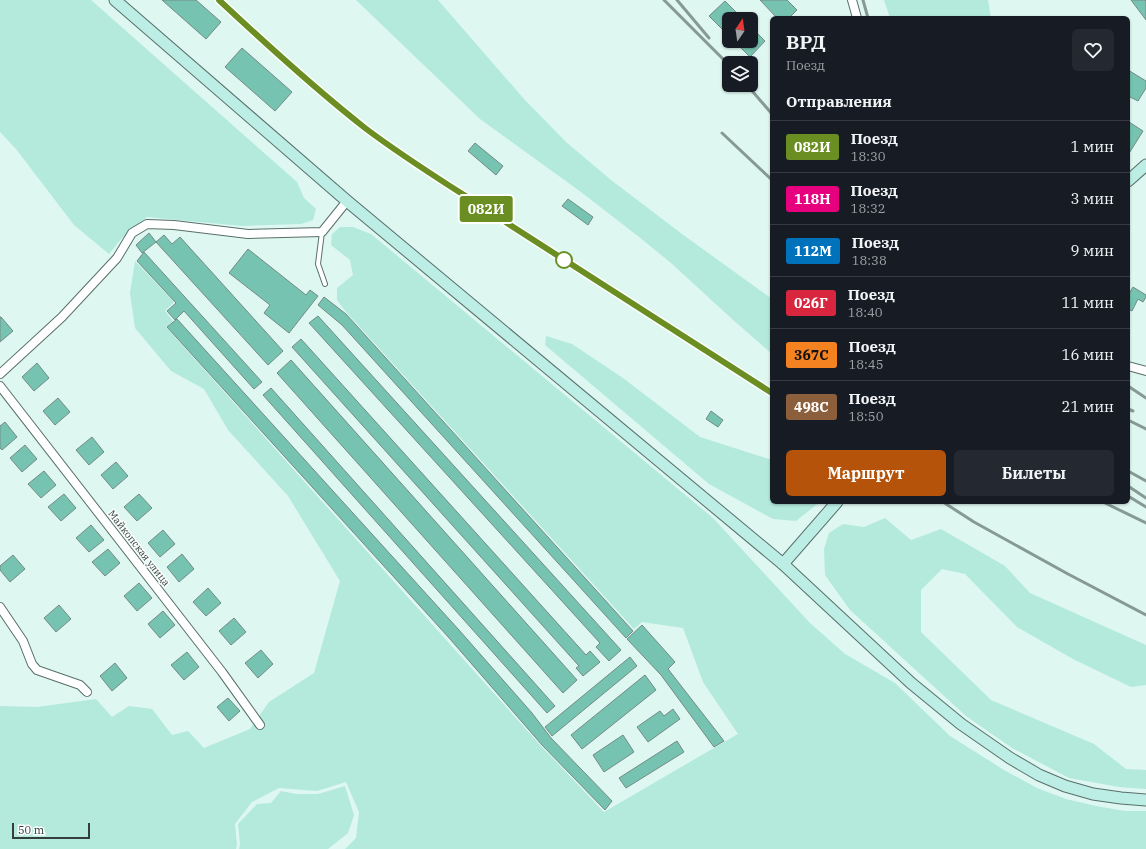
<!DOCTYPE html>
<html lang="ru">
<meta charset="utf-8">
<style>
:root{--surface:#171b24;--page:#242831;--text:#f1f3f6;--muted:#9ea1a6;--line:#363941;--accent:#b45309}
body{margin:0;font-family:"IBM Plex Serif",serif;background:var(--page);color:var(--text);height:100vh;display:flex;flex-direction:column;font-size:15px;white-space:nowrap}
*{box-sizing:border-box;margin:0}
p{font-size:13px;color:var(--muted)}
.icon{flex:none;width:22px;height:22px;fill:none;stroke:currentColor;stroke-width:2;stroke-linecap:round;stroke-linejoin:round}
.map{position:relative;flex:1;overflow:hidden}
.panel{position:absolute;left:770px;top:16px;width:360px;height:488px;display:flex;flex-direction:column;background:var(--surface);border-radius:6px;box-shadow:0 1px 3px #0004}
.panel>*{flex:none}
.badge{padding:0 8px;border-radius:3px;font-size:14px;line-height:26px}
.needle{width:26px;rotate:13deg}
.fabs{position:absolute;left:722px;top:12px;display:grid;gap:8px}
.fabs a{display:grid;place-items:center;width:36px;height:36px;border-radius:6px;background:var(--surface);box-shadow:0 1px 3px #0004;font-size:20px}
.scale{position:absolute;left:12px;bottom:10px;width:78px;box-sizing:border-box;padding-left:4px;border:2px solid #343e3b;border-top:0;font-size:11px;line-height:14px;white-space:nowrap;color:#343e3b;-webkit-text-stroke:3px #fafffe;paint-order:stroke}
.map>.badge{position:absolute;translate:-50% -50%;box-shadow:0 0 0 2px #fff}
h2{padding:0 16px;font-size:15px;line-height:36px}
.round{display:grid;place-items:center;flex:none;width:42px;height:42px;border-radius:6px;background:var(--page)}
.head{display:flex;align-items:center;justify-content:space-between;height:68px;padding:0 16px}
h1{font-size:19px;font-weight:700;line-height:30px}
.action{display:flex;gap:8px;margin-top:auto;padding:8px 16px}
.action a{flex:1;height:46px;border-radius:6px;background:var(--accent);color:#fff;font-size:16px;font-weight:700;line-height:46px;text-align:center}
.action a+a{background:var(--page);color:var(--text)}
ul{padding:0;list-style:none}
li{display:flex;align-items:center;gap:12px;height:52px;padding:0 16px;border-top:1px solid var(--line)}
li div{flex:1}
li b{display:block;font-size:15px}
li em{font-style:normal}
li .badge{min-width:44px;font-weight:700;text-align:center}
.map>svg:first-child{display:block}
</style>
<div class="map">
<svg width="1146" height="849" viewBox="0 0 1146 849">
<rect width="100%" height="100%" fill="#def7f0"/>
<!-- green -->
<g fill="#b3eadc">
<polygon points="0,0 91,0 297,182 304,198 316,209 313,220 301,224 242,226 147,217 122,238 109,254 74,225 16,149 0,132"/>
<polygon points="356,0 438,0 524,99 566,142 611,180 682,234 772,299 772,354 732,319 671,263 639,237 581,192 480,119"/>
<polygon points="884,0 988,0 991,18 890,18"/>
<polygon points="340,227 353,227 371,234 713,518 810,623 845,654 895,683 950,736 1004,770 1037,788 1066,799 1096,806 1125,811 1146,811 1146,849 345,849 356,838 359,812 346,782 317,791 279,788 252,802 235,824 237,845 236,849 0,849 0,706 37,707 96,699 112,717 129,706 152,709 172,735 188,731 204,748 250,729 269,702 314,673 340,581 288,496 228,430 204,389 171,371 135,328 130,293 135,261 174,302 165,311 173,321 166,327 541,746 604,812 738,734 703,682 683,628 642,622 634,629 346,312 337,300 337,288 353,275 350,260 331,245 332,234"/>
<polygon points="546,336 572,344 623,378 700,437 772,460 772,502 820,502 796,521 773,519 709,484 545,345"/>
<polygon points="885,518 911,540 941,529 1005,566 1030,593 1146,645 1146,685 1131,687 1073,659 1017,627 965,574 942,569 921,590 921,632 991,700 1094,744 1126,769 1146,770 1146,789 1119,787 1069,778 1012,748 966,716 850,610 825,575 824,549 829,533 843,524 864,527"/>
<polygon points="345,786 354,815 348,833 328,849 239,849 240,844 238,824 257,804 271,803 281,791 296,794 318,794"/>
</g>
<!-- building -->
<g fill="#76c3b2" stroke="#748b85">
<polygon points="162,0 196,0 221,22 206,39"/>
<polygon points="760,0 787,0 797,10 789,18 777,18"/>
<polygon points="1131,0 1145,0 1146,1 1146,20"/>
<polygon points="725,1 743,19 729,19 729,36 709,16"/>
<polygon points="751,27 765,41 750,57 734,41 751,41"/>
<polygon points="242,48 292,92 275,111 225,67"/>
<polygon points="1128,70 1146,81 1146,88 1138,101 1128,96"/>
<polygon points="1129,122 1143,131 1128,155 1128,123"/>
<polygon points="475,143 503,166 496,175 468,151"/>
<polygon points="568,199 593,217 588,225 562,206"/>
<polygon points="149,233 156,242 142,253 136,245"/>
<polygon points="164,235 172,244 180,237 283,351 268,365 156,242"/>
<polygon points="248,249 306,295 310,290 318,296 289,333 264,313 270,305 229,273"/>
<polygon points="144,252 262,382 254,389 184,311 175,320 167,311 176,303 137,261"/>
<polygon points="1133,287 1146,295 1146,297 1143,302 1138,299 1132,311 1128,309 1128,296"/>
<polygon points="324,297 346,314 633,631 626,638 342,325 318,305"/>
<polygon points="318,316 621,650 609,661 596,647 600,643 309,323"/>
<polygon points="0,317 1,317 13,331 0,342"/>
<polygon points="177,319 459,630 532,713 551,738 612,801 605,810 542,745 450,639 167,327"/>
<polygon points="301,339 586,655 590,651 600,662 583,676 576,668 579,666 292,347"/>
<polygon points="291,360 577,680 563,693 277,373"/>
<polygon points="37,363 49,378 34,391 22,377"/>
<polygon points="271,388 555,706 547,713 263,395"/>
<polygon points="58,398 70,412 55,425 43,411"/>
<polygon points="711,411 723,420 718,427 706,419"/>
<polygon points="5,422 17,437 2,450 0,448 0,426"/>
<polygon points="92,437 104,452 89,465 76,450"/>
<polygon points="25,445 37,459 22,472 10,458"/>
<polygon points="116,462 128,476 113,489 101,475"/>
<polygon points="44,471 56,485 41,498 28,484"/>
<polygon points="64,494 76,508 61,521 48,507"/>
<polygon points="139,494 152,508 137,521 124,507"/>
<polygon points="91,525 104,540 89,552 76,538"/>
<polygon points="163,530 175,544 160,557 148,543"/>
<polygon points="108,549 120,563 105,576 92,562"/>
<polygon points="182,554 194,569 179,582 167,567"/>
<polygon points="13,555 25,569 10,582 0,570 0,566"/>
<polygon points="139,583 152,598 137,611 124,596"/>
<polygon points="208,588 221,603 206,616 193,602"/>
<polygon points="59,605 71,619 56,632 44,618"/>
<polygon points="163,611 175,625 160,638 148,624"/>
<polygon points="234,618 246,632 231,645 219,631"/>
<polygon points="642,625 675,662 668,669 724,741 714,747 661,675 627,639"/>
<polygon points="261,650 273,664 258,678 245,663"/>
<polygon points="187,652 199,667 184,680 171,665"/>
<polygon points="630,657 637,666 552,736 545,727"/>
<polygon points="115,663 127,678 112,691 100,676"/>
<polygon points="645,675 656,690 582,749 571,735"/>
<polygon points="228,698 240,711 229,721 217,707"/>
<polygon points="673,709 680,719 648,742 637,727 660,711 664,716"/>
<polygon points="623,735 634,752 604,772 593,755"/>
<polygon points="677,741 684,752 626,788 619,778"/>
</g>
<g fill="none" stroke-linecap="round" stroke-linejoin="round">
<defs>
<polyline id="lane" points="322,232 318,264 325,284"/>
<g id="street">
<polyline points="852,0 857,18"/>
<polyline points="1128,366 1146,371"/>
<polyline points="0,374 62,317 117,258 132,233 147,224 174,225 248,234 322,232 347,201"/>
<polyline points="0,386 222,672 260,725"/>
<polyline points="0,607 23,641 32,664 37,670 80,685 87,692"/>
</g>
<g id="secondary">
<polyline points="115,0 347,201 783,564 911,683 961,724 1010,758 1039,775 1065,786 1093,794 1121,798 1146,800"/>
<polyline points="1128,181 1146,165"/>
<polyline points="783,564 837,502"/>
</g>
</defs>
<!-- lane casing -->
<use href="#lane" stroke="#596f6a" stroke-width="6"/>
<!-- street casing -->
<use href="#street" stroke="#596f6a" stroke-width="10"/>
<!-- secondary casing -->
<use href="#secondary" stroke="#596f6a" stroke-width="13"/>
<!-- lane -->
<use href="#lane" stroke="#fff" stroke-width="4"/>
<!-- street -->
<use href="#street" stroke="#fff" stroke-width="8"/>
<!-- secondary -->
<use href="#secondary" stroke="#bceee6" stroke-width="11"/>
<!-- rail -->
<g stroke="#879994" stroke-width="3">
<path d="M219,0c47,44 95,88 146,128 44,34 93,63 140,93 88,58 178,115 267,172"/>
<polyline points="664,0 729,65"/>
<polyline points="677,0 709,38"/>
<polyline points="863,0 868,18"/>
<polyline points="747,85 772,114"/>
<polyline points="722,133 772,180"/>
<polyline points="1128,386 1146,398"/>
<polyline points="1128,409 1133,411"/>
<polyline points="1130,421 1146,429"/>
<polyline points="1128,471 1146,481"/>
<polyline points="1128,486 1146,498"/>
<polyline points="1128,496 1146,507"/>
<polyline points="943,502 974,522 1068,574 1146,615"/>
<polyline points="1103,502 1146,523"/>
</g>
</g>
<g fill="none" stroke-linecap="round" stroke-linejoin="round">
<defs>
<path id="line" d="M219,0c47,44 95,88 146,128 46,35 97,65 145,97 87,56 175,112 262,168"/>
</defs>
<!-- line casing -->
<use href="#line" stroke="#fff" stroke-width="9"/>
<!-- line -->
<use href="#line" stroke="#6b8e23" stroke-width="6"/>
</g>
<!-- markers -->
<circle fill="#fff" stroke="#6b8e23" stroke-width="2" cx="564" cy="260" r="8"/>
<g text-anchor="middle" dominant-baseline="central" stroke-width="3" stroke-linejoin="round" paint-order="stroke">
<!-- street labels -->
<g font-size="10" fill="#343e3b" stroke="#fafffe">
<text transform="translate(139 548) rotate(52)">Майкопская улица</text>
</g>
</g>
</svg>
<div class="fabs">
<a><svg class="needle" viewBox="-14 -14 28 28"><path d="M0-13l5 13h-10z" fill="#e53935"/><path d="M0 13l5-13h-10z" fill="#9ea1a6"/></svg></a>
<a><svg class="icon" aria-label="layers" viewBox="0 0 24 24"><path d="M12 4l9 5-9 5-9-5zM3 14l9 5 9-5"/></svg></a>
</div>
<div class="scale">50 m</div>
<b class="badge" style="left:486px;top:209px;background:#6b8e23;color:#fff">082И</b>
<section class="panel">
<div class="head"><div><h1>ВРД</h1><p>Поезд</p></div><a class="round"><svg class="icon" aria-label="heart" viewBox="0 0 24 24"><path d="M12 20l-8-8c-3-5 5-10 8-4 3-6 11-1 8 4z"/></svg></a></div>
<h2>Отправления</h2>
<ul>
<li><span class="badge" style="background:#6b8e23;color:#fff">082И</span><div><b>Поезд</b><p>18:30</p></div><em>1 мин</em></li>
<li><span class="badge" style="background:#e6007e;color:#fff">118Н</span><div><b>Поезд</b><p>18:32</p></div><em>3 мин</em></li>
<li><span class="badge" style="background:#0072bc;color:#fff">112М</span><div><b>Поезд</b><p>18:38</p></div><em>9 мин</em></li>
<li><span class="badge" style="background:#d7263d;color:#fff">026Г</span><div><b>Поезд</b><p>18:40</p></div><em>11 мин</em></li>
<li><span class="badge" style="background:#f58220;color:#111">367С</span><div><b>Поезд</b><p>18:45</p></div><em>16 мин</em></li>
<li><span class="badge" style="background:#8b5e3c;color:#fff">498С</span><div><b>Поезд</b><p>18:50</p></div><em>21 мин</em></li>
</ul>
<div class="action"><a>Маршрут</a><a>Билеты</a></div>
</section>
</div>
